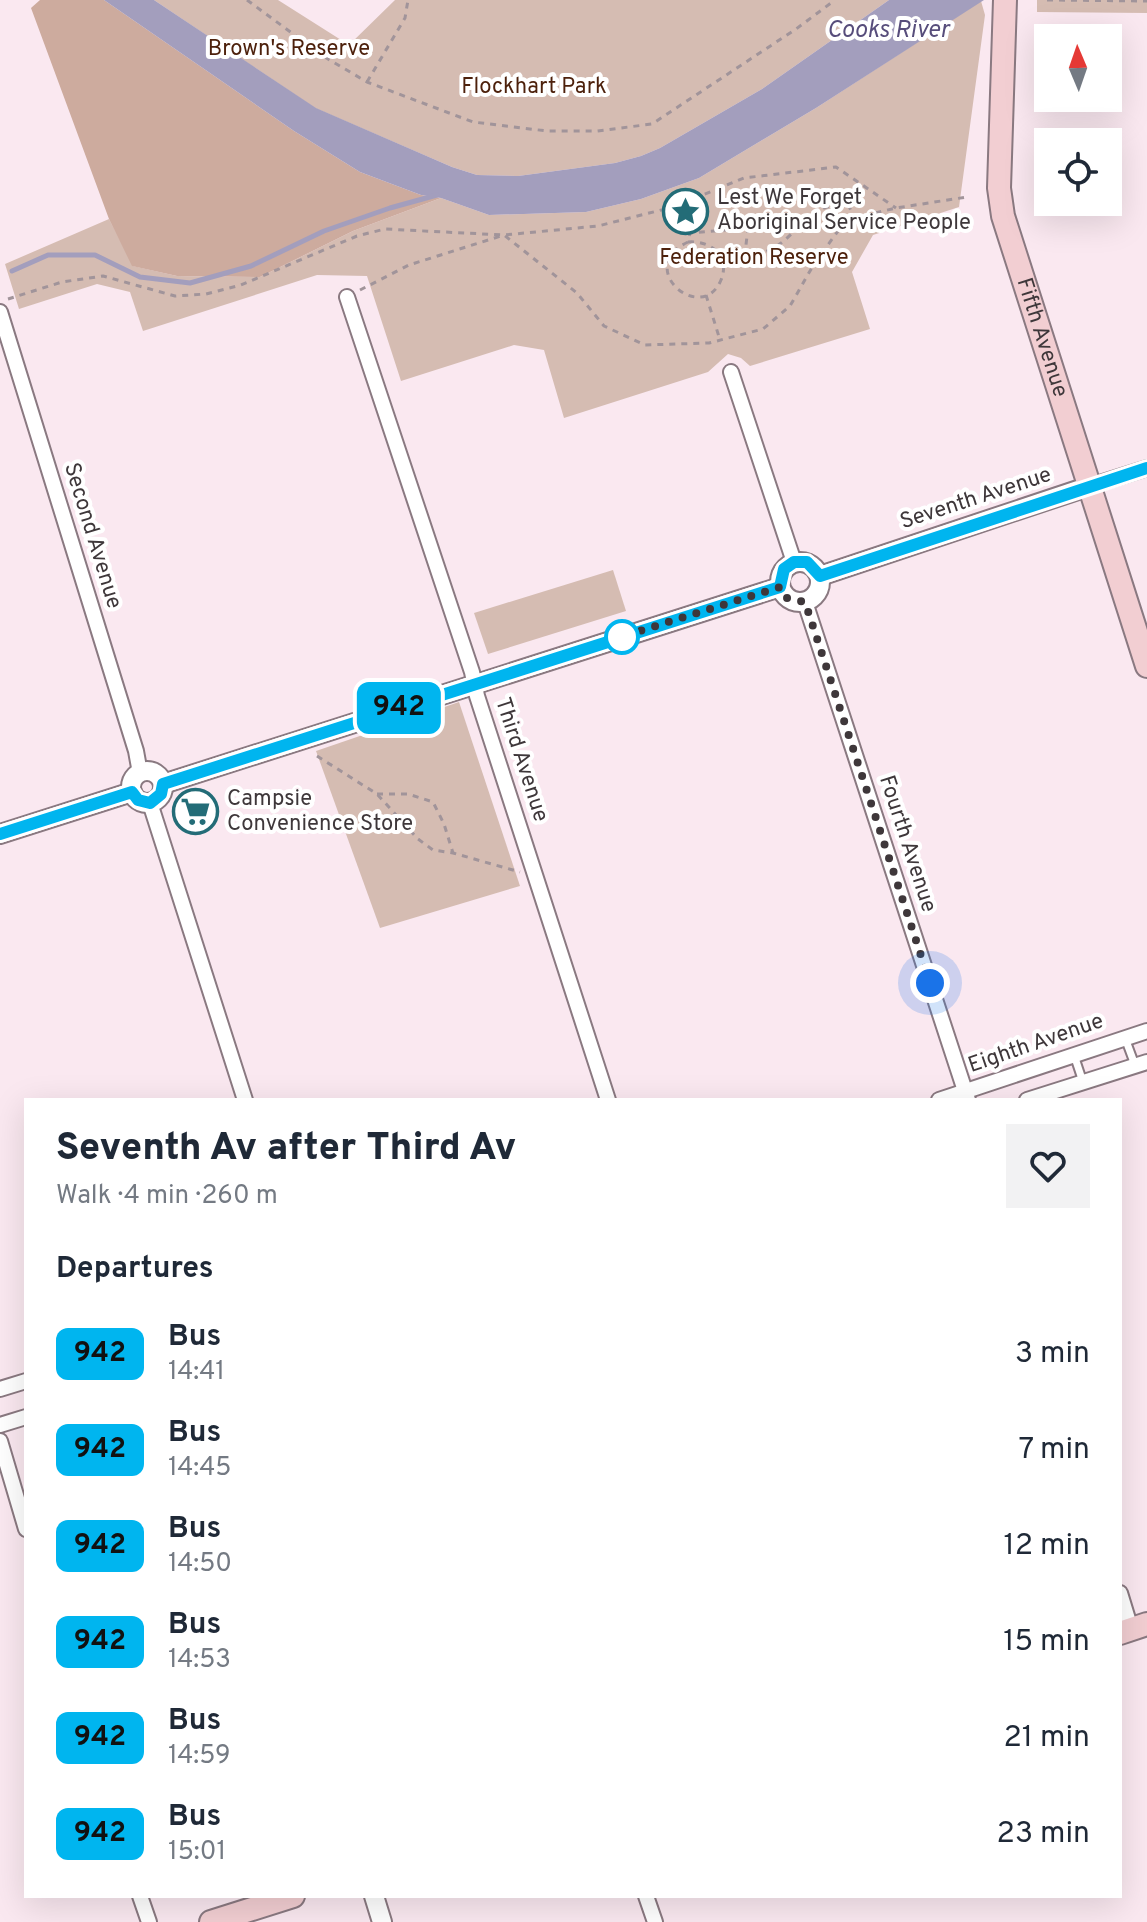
<!DOCTYPE html>
<meta charset="utf-8">
<style>
:root{--surface:#fff;--page:#f2f2f3;--text:#1f2937;--muted:#747a83}
body{margin:0;font-family:Overpass,sans-serif;background:var(--page);color:var(--text);height:100vh;display:flex;flex-direction:column;font-size:30px;white-space:nowrap}
*{box-sizing:border-box;margin:0}
p{font-size:26px;color:var(--muted)}
.icon{flex:none;width:44px;height:44px;fill:none;stroke:currentColor;stroke-width:2;stroke-linecap:round;stroke-linejoin:round}
.map{position:relative;flex:1;overflow:hidden}
.drawer{position:absolute;left:24px;top:1098px;width:1098px;height:800px;display:flex;flex-direction:column;background:var(--surface);border-radius:0px;box-shadow:0 8px 32px #0002}
.drawer>*{flex:none}
.badge{padding:0 16px;border-radius:12px;font-size:28px;line-height:52px}
.needle{width:52px;rotate:358deg}
.tools{position:absolute;left:1034px;top:24px;display:grid;gap:16px}
.tools a{display:grid;place-items:center;width:88px;height:88px;border-radius:0px;background:var(--surface);box-shadow:0 8px 32px #0002;font-size:40px}
.you{position:absolute;width:40px;height:40px;margin:-20px;border:6px solid #fff;border-radius:50%;background:#1a73e8;box-shadow:0 0 0 12px #1a73e833}
.map>.badge{position:absolute;translate:-50% -50%;box-shadow:0 0 0 4px #fff}
h2{padding:0 32px;font-size:30px;line-height:72px}
.round{display:grid;place-items:center;flex:none;width:84px;height:84px;border-radius:0px;background:var(--page)}
.head{display:flex;align-items:center;justify-content:space-between;height:136px;padding:0 32px}
h1{font-size:38px;font-weight:800;line-height:60px}
ul{padding:0;list-style:none}
li{display:flex;align-items:center;gap:24px;height:96px;padding:0 32px}
li div{flex:1}
li b{display:block;font-size:30px}
li em{font-style:normal}
li .badge{min-width:88px;font-weight:700;text-align:center}
.map>svg:first-child{display:block}
</style>
<div class="map">
<svg width="1147" height="1922" viewBox="0 0 1147 1922">
<rect width="100%" height="100%" fill="#fae8f0"/>
<!-- green -->
<g fill="#d5bcb2">
<polygon points="154,0 278,0 349,45 395,0 889,0 762,89 660,148 641,156 615,163 518,176 477,175 452,167 315,108"/>
<polygon points="1037,0 1147,0 1147,13 1037,12"/>
<polygon points="981,1 985,15 959,207 873,235 852,272 870,329 750,366 741,358 728,354 708,372 564,418 544,350 514,345 401,381 367,276 317,275 143,331 130,292 97,284 19,309 5,264 109,219 133,266 177,276 260,277 353,231 441,198 489,215 586,212 641,199 699,178 816,108"/>
<polygon points="613,570 626,611 488,654 474,613"/>
<polygon points="459,702 520,886 380,928 316,751"/>
</g>
<!-- forest -->
<polygon fill="#cdab9e" points="40,0 104,0 294,131 360,172 421,195 441,198 353,231 260,277 177,276 132,266 109,219 31,8"/>
<!-- water -->
<polygon fill="#a39ebd" points="104,0 154,0 316,108 452,167 477,175 518,176 615,163 641,156 660,148 762,89 889,0 984,0 816,108 699,178 641,199 586,212 489,215 441,198 421,195 360,172 294,131"/>
<g fill="none" stroke-linecap="round" stroke-linejoin="round">
<!-- stream -->
<polyline stroke="#a39ebd" stroke-width="5" points="12,271 48,255 95,255 140,277 190,283 251,266 324,231 390,208 437,195"/>
<defs>
<g id="service">
<polyline points="1125,1038 1135,1065"/>
<polyline points="1074,1055 1083,1082"/>
</g>
<g id="minor">
<polyline points="347,297 472,672 477,696 608,1100"/>
<polyline points="0,312 136,751 140,773"/>
<polyline points="731,372 794,562"/>
<polyline points="1090,486 1147,468"/>
<polyline points="805,602 968,1100"/>
<polyline points="150,803 245,1100"/>
<polyline points="939,1100 1147,1031"/>
<polyline points="1027,1100 1147,1062"/>
<polyline points="0,1389 26,1381"/>
<polyline points="0,1425 26,1417"/>
<polyline points="0,1441 26,1529"/>
<polyline points="1120,1593 1131,1629"/>
<polyline points="140,1896 149,1922"/>
<polyline points="646,1896 655,1922"/>
</g>
<g id="tertiary">
<circle cx="800" cy="582" r="20"/>
<polyline points="820,576 1090,486"/>
<circle cx="147" cy="787" r="16"/>
<polyline points="163,784 780,587"/>
<polyline points="0,834 132,792"/>
<polyline points="374,1896 382,1922"/>
</g>
<g id="secondary">
<path id="s1" d="M1005,0l-6,188 4,28 144,450"/>
<polyline points="1120,1633 1147,1624"/>
<polyline points="211,1922 293,1896"/>
</g>
</defs>
<!-- service casing -->
<use href="#service" stroke="#8a7981" stroke-width="11"/>
<!-- minor casing -->
<use href="#minor" stroke="#8a7981" stroke-width="18"/>
<!-- tertiary casing -->
<use href="#tertiary" stroke="#8a7981" stroke-width="22"/>
<!-- secondary casing -->
<use href="#secondary" stroke="#8a7981" stroke-width="26"/>
<!-- path -->
<g stroke="#a1949a" stroke-width="3" stroke-dasharray="6 6" stroke-linecap="butt">
<polyline points="247,0 323,56 367,82 473,122 547,131 597,131 652,124 796,29 835,0"/>
<polyline points="1047,0 1147,1"/>
<polyline points="367,82 405,18 408,0"/>
<path d="M688,242c22,-2 43,14 33,38 -19,46 -88,-12 -33,-38l2,-9 58,-5 -3,25c6,0 15,1 20,-1 35,-13 39,-52 84,-46l5,12"/>
<polyline points="360,290 409,265 504,235 577,293 604,326 645,345 709,343 763,329 790,306 814,264 846,220 896,208 967,197"/>
<polyline points="706,295 720,340"/>
<polyline points="8,299 62,282 103,276 175,296 206,294 241,285 357,236 385,229 504,235 598,226 673,207 744,178 836,167 896,208"/>
<polyline points="317,756 377,794 418,839 433,850 453,853 520,872"/>
<polyline points="377,794 408,794 433,802 444,824 453,853"/>
</g>
<!-- service -->
<use href="#service" stroke="#fff" stroke-width="7"/>
<!-- minor -->
<use href="#minor" stroke="#fff" stroke-width="14"/>
<!-- tertiary -->
<use href="#tertiary" stroke="#fff" stroke-width="18"/>
<!-- secondary -->
<use href="#secondary" stroke="#f2ced2" stroke-width="22"/>
</g>
<g fill="none" stroke-linecap="round" stroke-linejoin="round">
<defs>
<polyline id="line" points="0,834 132,792 138,800 150,803 161,794 163,784 780,587 784,569 794,562 807,562 820,576 1147,468"/>
</defs>
<!-- line casing -->
<use href="#line" stroke="#fff" stroke-width="18"/>
<!-- line -->
<use href="#line" stroke="#00b5ef" stroke-width="12"/>
<!-- walk -->
<polyline stroke="#3e373a" stroke-width="8" stroke-dasharray="0 14.4" points="622,637 611,640 780,587 787,598 805,602 930,983"/>
</g>
<!-- icons -->
<defs>
<symbol id="sight-ring" viewBox="-11 -11 22 22"><circle r="9.5" fill="#fff" stroke="#236c77" stroke-width="1.5"/><path d="M0-6L1.8-2.2L6-1.7L2.9 1.2L3.7 5.4L0 3.3L-3.7 5.4L-2.9 1.2L-6-1.7L-1.8-2.2Z" fill="#236c77"/></symbol>
<symbol id="supermarket-ring" viewBox="-11 -11 22 22"><circle r="9.5" fill="#fff" stroke="#236c77" stroke-width="1.5"/><path d="M-6-5.5h2.5l.6 2H6L4.5 2H-2.5L-4.4-4H-6ZM-1.5 3.2a1.3 1.3 0 1 0 .1 0ZM3 3.2a1.3 1.3 0 1 0 .1 0Z" fill="#236c77"/></symbol>
</defs>
<g fill-rule="evenodd">
<use href="#sight-ring" x="660" y="186" width="51" height="51"/>
<use href="#supermarket-ring" x="170" y="786" width="51" height="51"/>
</g>
<!-- markers -->
<circle fill="#fff" stroke="#00b5ef" stroke-width="4" cx="622" cy="637" r="16"/>
<g text-anchor="middle" dominant-baseline="central" stroke-width="8" stroke-linejoin="round" paint-order="stroke">
<!-- park labels -->
<g font-size="22" fill="#4d210c" stroke="#fff">
<text x="289" y="49">Brown's Reserve</text>
<text x="534" y="87">Flockhart Park</text>
<text x="754" y="258">Federation Reserve</text>
</g>
<!-- poi labels -->
<g font-size="22" fill="#3e373a" stroke="#fff" text-anchor="start">
<text x="717" y="198">Lest We Forget<tspan x="717" dy="25">Aboriginal Service People</tspan></text>
<text x="227" y="799">Campsie<tspan x="227" dy="25">Convenience Store</tspan></text>
</g>
<!-- street labels -->
<g font-size="22" fill="#3e373a" stroke="#fff">
<text stroke="none"><textPath href="#s1" startOffset="344">Fifth Avenue</textPath></text>
<text transform="translate(976 499) rotate(-18)">Seventh Avenue</text>
<text transform="translate(92 536) rotate(73)">Second Avenue</text>
<text transform="translate(521 760) rotate(72)">Third Avenue</text>
<text transform="translate(907 844) rotate(72)">Fourth Avenue</text>
<text transform="translate(1036 1044) rotate(-19)">Eighth Avenue</text>
</g>
<!-- water labels -->
<g font-size="24" font-style="italic" fill="#574d7b" stroke="#fff">
<text x="888" y="31">Cooks River</text>
</g>
</g>
</svg>
<div class="tools">
<a><svg class="needle" viewBox="-14 -14 28 28"><path d="M0-13l5 13h-10z" fill="#e53935"/><path d="M0 13l5-13h-10z" fill="#747a83"/></svg></a>
<a><svg class="icon" aria-label="locate" viewBox="0 0 24 24"><circle cx="12" cy="12" r="6"/><path d="M12 2v4M12 18v4M2 12h4M18 12h4"/></svg></a>
</div>
<div class="you" style="left:930px;top:983px"></div>
<b class="badge" style="left:399px;top:708px;background:#00b5ef;color:#111">942</b>
<section class="drawer">
<div class="head"><div><h1>Seventh Av after Third Av</h1><p>Walk · 4 min · 260 m</p></div><a class="round"><svg class="icon" aria-label="heart" viewBox="0 0 24 24"><path d="M12 20l-8-8c-3-5 5-10 8-4 3-6 11-1 8 4z"/></svg></a></div>
<h2>Departures</h2>
<ul>
<li><span class="badge" style="background:#00b5ef;color:#111">942</span><div><b>Bus</b><p>14:41</p></div><em>3 min</em></li>
<li><span class="badge" style="background:#00b5ef;color:#111">942</span><div><b>Bus</b><p>14:45</p></div><em>7 min</em></li>
<li><span class="badge" style="background:#00b5ef;color:#111">942</span><div><b>Bus</b><p>14:50</p></div><em>12 min</em></li>
<li><span class="badge" style="background:#00b5ef;color:#111">942</span><div><b>Bus</b><p>14:53</p></div><em>15 min</em></li>
<li><span class="badge" style="background:#00b5ef;color:#111">942</span><div><b>Bus</b><p>14:59</p></div><em>21 min</em></li>
<li><span class="badge" style="background:#00b5ef;color:#111">942</span><div><b>Bus</b><p>15:01</p></div><em>23 min</em></li>
</ul>
</section>
</div>
